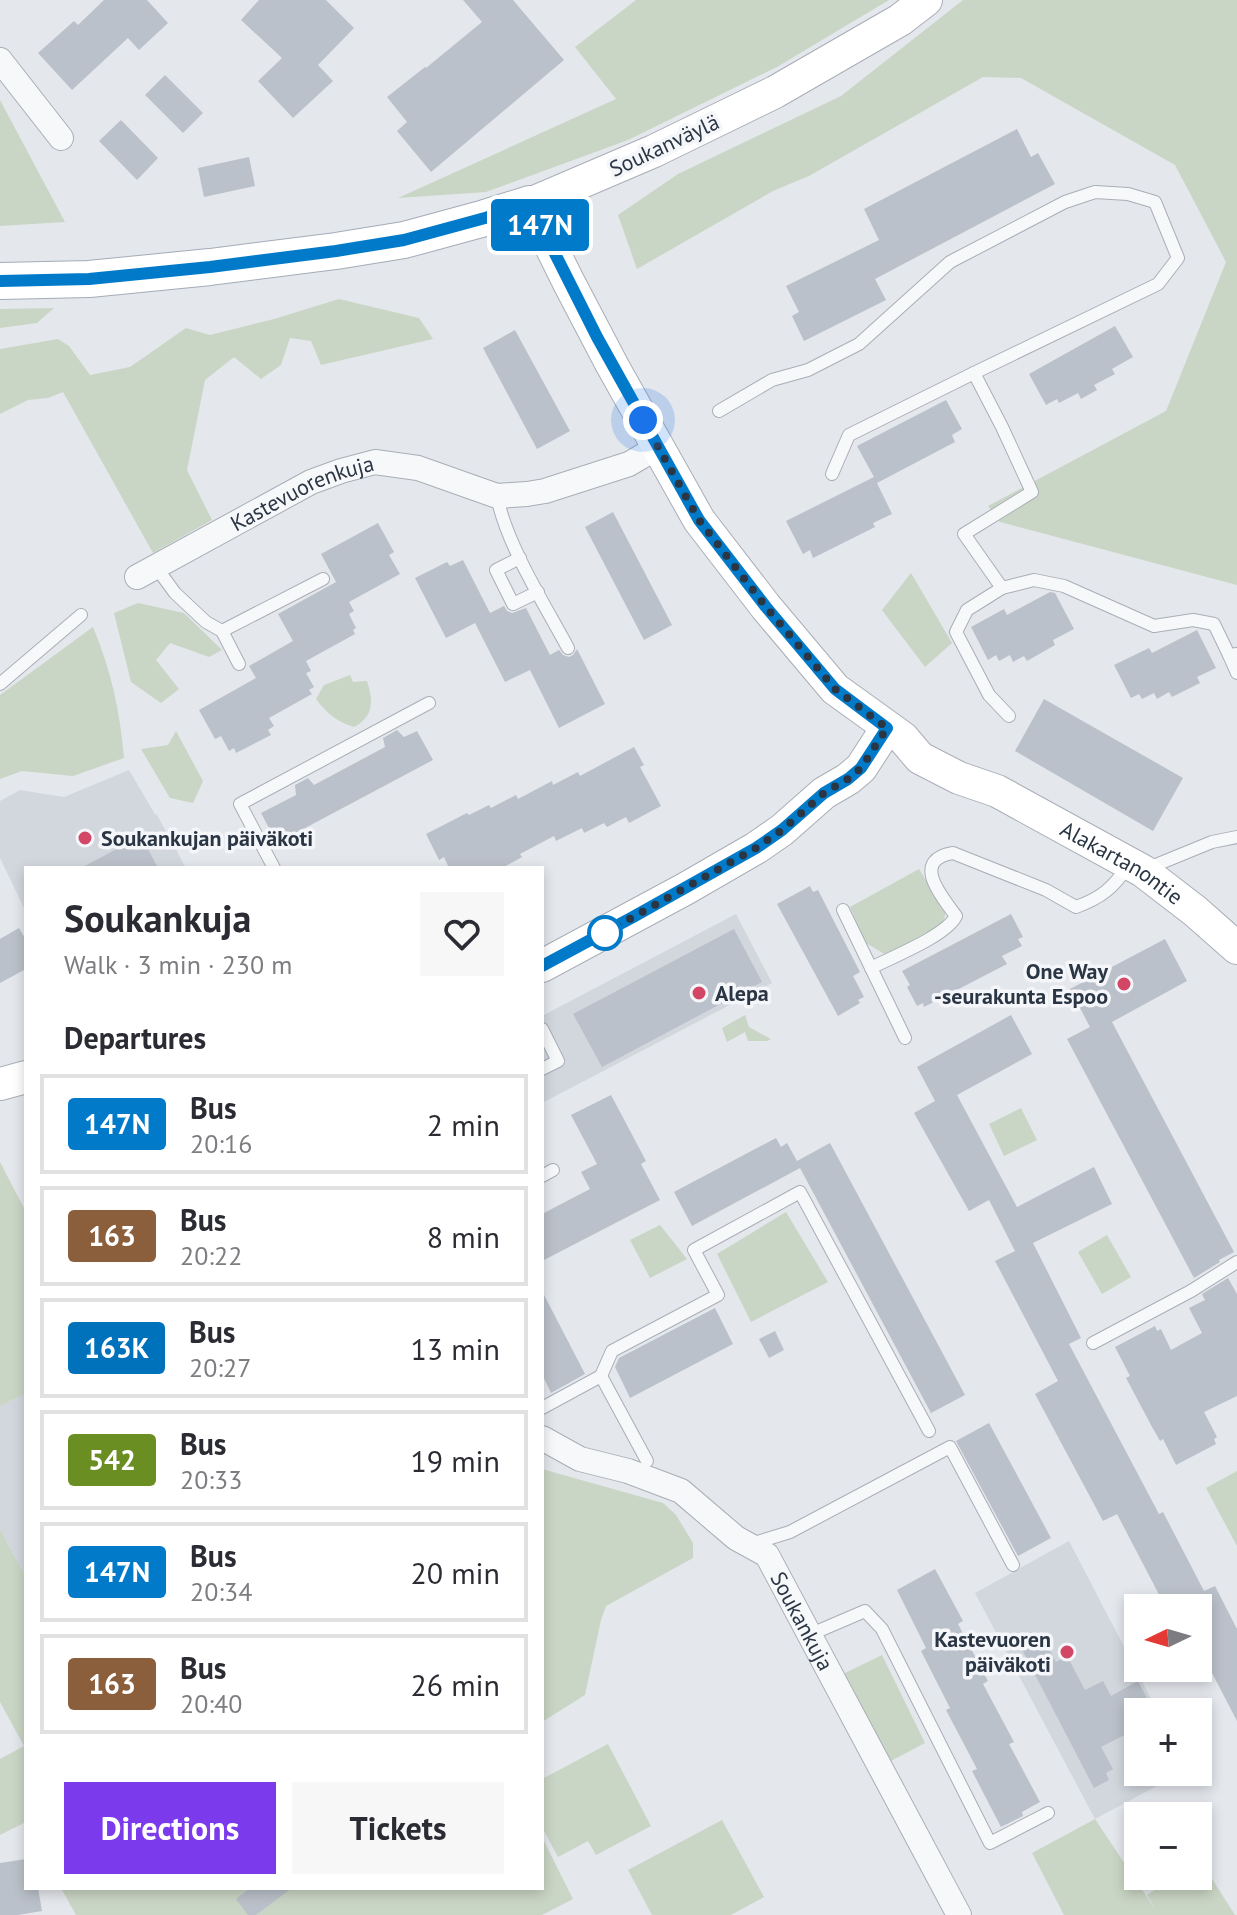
<!DOCTYPE html>
<meta charset="utf-8">
<style>
:root{--surface:#fff;--page:#f7f7f7;--text:#2b2b33;--muted:#7c7c81;--line:#e1e1e2;--accent:#7c3aed}
body{margin:0;font-family:"PT Sans",sans-serif;background:var(--page);color:var(--text);height:100vh;display:flex;flex-direction:column;font-size:30px;white-space:nowrap}
*{box-sizing:border-box;margin:0}
p{font-size:26px;color:var(--muted)}
.icon{flex:none;width:44px;height:44px;fill:none;stroke:currentColor;stroke-width:2;stroke-linecap:round;stroke-linejoin:round}
.map{position:relative;flex:1;overflow:hidden}
.sheet{position:absolute;left:24px;top:866px;width:520px;height:1024px;display:flex;flex-direction:column;background:var(--surface);border-radius:0px;box-shadow:0 4px 12px #0003}
.sheet>*{flex:none}
.badge{padding:0 16px;border-radius:6px;font-size:28px;line-height:52px}
.needle{width:52px;rotate:265deg}
.tools{position:absolute;left:1124px;top:1594px;display:grid;gap:16px}
.tools a{display:grid;place-items:center;width:88px;height:88px;border-radius:0px;background:var(--surface);box-shadow:0 4px 12px #0003;font-size:40px}
.you{position:absolute;width:40px;height:40px;margin:-20px;border:6px solid #fff;border-radius:50%;background:#1a73e8;box-shadow:0 0 0 12px #1a73e833}
.map>.badge{position:absolute;translate:-50% -50%;box-shadow:0 0 0 4px #fff}
h2{padding:0 40px;font-size:30px;line-height:72px}
.round{display:grid;place-items:center;flex:none;width:84px;height:84px;border-radius:0px;background:var(--page)}
.overview{display:flex;align-items:center;justify-content:space-between;height:136px;padding:0 40px}
h1{font-size:38px;font-weight:800;line-height:60px}
.cta{display:flex;gap:16px;margin-top:auto;padding:16px 40px}
.cta a{flex:1;height:92px;border-radius:0px;background:var(--accent);color:#fff;font-size:32px;font-weight:800;line-height:92px;text-align:center}
.cta a+a{background:var(--page);color:var(--text)}
ul{padding:0;list-style:none}
li{display:flex;align-items:center;gap:24px;height:100px;margin:0 16px 12px;padding:0 24px;border:4px solid var(--line);border-radius:0px}
li div{flex:1}
li b{display:block;font-size:30px}
li em{font-style:normal}
li .badge{min-width:88px;font-weight:700;text-align:center}
.map>svg:first-child{display:block}
</style>
<div class="map">
<svg width="1237" height="1915" viewBox="0 0 1237 1915">
<rect width="100%" height="100%" fill="#e4e7ec"/>
<!-- built -->
<g fill="#d2d7de">
<polygon points="129,770 156,816 156,813 186,868 26,868 26,912 0,858 0,801 20,790 64,797"/>
<polygon points="736,914 772,983 542,1103 542,1016"/>
<polygon points="26,1393 26,1578 0,1529 0,1406"/>
<polygon points="1069,1541 1158,1712 1138,1712 1138,1772 1183,1772 1095,1819 975,1593"/>
</g>
<!-- green -->
<g fill="#cad6c5">
<polygon points="636,0 889,0 777,67 628,140 486,192 398,198 616,99 575,47"/>
<polygon points="963,0 1237,0 1237,585 1000,522 988,506 1166,411 1226,262 1175,165 1021,78 983,77 809,176 773,191 637,269 618,215 678,174 841,96"/>
<polygon points="0,100 65,222 0,226"/>
<polygon points="339,299 419,318 433,339 321,365 311,341 290,338 281,365 261,379 234,357 205,380 187,470 212,520 153,553 63,392 48,398 28,400 0,414 0,349 58,339 69,346 90,375 130,367 186,328 210,335 274,319"/>
<polygon points="54,308 37,323 0,328 0,309"/>
<polygon points="911,573 952,643 925,667 882,610"/>
<polygon points="138,603 184,613 222,650 209,657 170,643 156,660 179,689 161,703 131,682 114,613"/>
<path d="M93,627c18,43 27,84 31,131l-51,18 -51,-5 -22,8v-84z"/>
<path d="M350,675l3,7 14,-1c6,19 8,35 -13,46 -16,-5 -28,-14 -38,-28l8,-14z"/>
<polygon points="176,731 203,781 193,803 170,798 141,749 168,745"/>
<polygon points="919,869 946,913 942,924 886,955 866,943 850,907"/>
<polygon points="745,1015 749,1027 771,1039 767,1041 748,1041 745,1032 727,1042 722,1028"/>
<polygon points="1021,1108 1037,1140 1004,1156 989,1124"/>
<polygon points="0,1162 26,1212 26,1393 0,1406"/>
<polygon points="786,1212 828,1282 751,1322 717,1254"/>
<polygon points="660,1225 687,1259 650,1278 630,1240"/>
<polygon points="1107,1235 1131,1277 1102,1294 1078,1252"/>
<polygon points="542,1469 663,1503 676,1515 693,1543 693,1558 606,1606 601,1620 585,1695 542,1722"/>
<polygon points="1237,1471 1237,1546 1206,1488"/>
<polygon points="0,1529 26,1578 26,1822 0,1835 0,1759 24,1746 0,1702"/>
<polygon points="882,1655 925,1743 887,1763 841,1675"/>
<polygon points="608,1744 651,1826 596,1855 588,1841 558,1857 542,1827 542,1779"/>
<polygon points="1095,1819 1155,1909 1147,1895 1176,1876 1198,1876 1198,1862 1200,1860 1235,1915 1064,1915 1032,1853"/>
<polygon points="722,1820 764,1897 731,1915 652,1915 628,1870"/>
<polygon points="542,1837 573,1899 542,1915 76,1915 61,1888 542,1888"/>
</g>
<!-- building -->
<g fill="#bbc1ca">
<polygon points="104,0 147,0 168,23 139,50 128,38 72,90 38,53 74,21 78,25"/>
<polygon points="259,0 326,0 354,28 318,65 333,81 293,118 258,81 282,58 241,20"/>
<polygon points="463,0 513,0 564,60 431,172 397,131 407,122 387,97 425,67 426,68 482,22"/>
<polygon points="165,75 203,113 183,133 145,95"/>
<polygon points="121,120 158,158 137,180 99,141"/>
<polygon points="1017,129 1031,157 1038,153 1055,184 875,279 886,300 804,341 792,316 799,312 786,286 879,240 864,209"/>
<polygon points="249,157 255,186 204,197 198,168"/>
<polygon points="1115,326 1133,357 1112,369 1115,374 1094,385 1097,390 1081,399 1078,393 1059,403 1057,399 1046,405 1029,374"/>
<polygon points="515,330 570,431 537,449 483,348"/>
<polygon points="946,400 962,429 952,435 955,442 877,483 892,514 873,523 875,527 813,558 810,550 803,554 786,521 874,477 857,446"/>
<polygon points="613,512 672,625 644,640 585,527"/>
<polygon points="378,523 394,552 389,555 400,574 349,602 354,611 349,614 356,628 353,630 355,634 306,661 311,671 306,673 314,687 309,690 312,694 269,718 274,726 268,730 271,735 236,753 234,748 229,751 221,736 215,739 199,710 256,678 249,666 293,641 278,614 336,582 321,554"/>
<polygon points="463,560 490,613 504,606 507,611 512,613 526,608 550,655 559,650 563,655 569,657 573,655 577,649 605,704 559,728 530,670 505,682 475,623 446,638 415,578 447,562 450,566"/>
<polygon points="1050,592 1055,593 1074,629 1053,640 1055,645 1027,661 1024,656 1013,662 1010,655 999,661 996,655 988,660 971,627 1004,609 1007,615"/>
<polygon points="1197,630 1216,668 1197,677 1200,683 1172,697 1169,692 1157,699 1154,693 1142,699 1139,694 1131,698 1114,665 1149,648 1152,653"/>
<polygon points="1044,699 1183,778 1153,831 1015,751"/>
<polygon points="397,730 404,737 417,731 433,760 277,843 261,813 296,795 295,785 308,778 314,785 385,747 383,738"/>
<polygon points="634,747 644,765 640,767 661,806 629,823 626,817 607,827 604,823 584,833 582,828 556,841 554,836 520,854 522,857 502,868 449,868 444,857 439,860 426,834 467,813 469,815 489,805 491,808 516,795 518,799 552,781 553,785 578,772 580,776"/>
<polygon points="141,836 158,868 81,868"/>
<polygon points="810,886 813,892 818,890 860,972 853,976 864,997 858,1000 860,1003 838,1016 777,904"/>
<polygon points="1011,914 1023,937 1018,939 1022,946 1002,956 1007,964 924,1007 923,1003 917,1006 907,987 910,985 902,971"/>
<polygon points="19,928 26,940 26,969 0,983 0,939"/>
<polygon points="734,929 762,982 602,1067 573,1014"/>
<polygon points="1165,939 1187,981 1112,1022 1234,1252 1219,1260 1220,1262 1194,1278 1067,1039 1090,1027 1070,989"/>
<polygon points="1011,1015 1032,1054 957,1095 1017,1207 1094,1167 1112,1204 1033,1243 1081,1338 1069,1344 1159,1514 1163,1512 1204,1591 1215,1586 1237,1629 1237,1721 1198,1646 1198,1608 1166,1608 1117,1514 1103,1521 1035,1394 1058,1381 995,1261 1015,1251 989,1200 969,1211 914,1113 935,1101 917,1067"/>
<polygon points="611,1095 646,1161 641,1164 660,1200 542,1261 542,1214 590,1189 581,1172 597,1164 571,1115"/>
<polygon points="776,1138 781,1147 787,1143 797,1161 830,1143 965,1395 931,1413 800,1168 692,1226 674,1192"/>
<polygon points="1228,1278 1237,1294 1237,1396 1204,1412 1217,1437 1214,1439 1216,1444 1176,1465 1163,1439 1160,1441 1151,1425 1126,1378 1130,1376 1115,1347 1155,1326 1157,1331 1161,1329 1171,1350 1202,1333 1189,1308 1205,1300 1202,1294"/>
<polygon points="542,1291 585,1374 551,1393 542,1374"/>
<polygon points="715,1308 733,1344 630,1398 615,1367 619,1358"/>
<polygon points="775,1331 784,1350 769,1358 759,1339"/>
<polygon points="989,1423 1051,1538 1018,1556 956,1441"/>
<polygon points="935,1569 963,1621 958,1624 988,1681 983,1684 1014,1742 1009,1744 1040,1802 1022,1812 1023,1816 1001,1827 972,1771 977,1769 946,1710 950,1708 921,1651 926,1648 897,1590"/>
<polygon points="1031,1632 1035,1640 1042,1636 1056,1662 1067,1656 1085,1690 1103,1681 1111,1696 1138,1681 1151,1706 1138,1712 1138,1728 1101,1747 1113,1769 1106,1773 1109,1780 1094,1788 1017,1640"/>
<polygon points="26,1859 26,1888 38,1888 42,1911 18,1915 0,1915 0,1863"/>
<polygon points="250,1888 292,1888 256,1915 248,1915 236,1899"/>
</g>
<g fill="none" stroke-linecap="round" stroke-linejoin="round">
<defs>
<g id="lane">
<polyline points="719,411 772,380 808,370 859,344 950,262 1065,202 1095,192 1128,194 1155,202 1178,258 1158,284 974,373 1002,427 1032,492 964,534 1002,588 1034,580 1064,586 1154,626 1193,620 1214,624 1229,655 1237,654"/>
<polyline points="832,474 849,435 974,373"/>
<path d="M497,496c9,48 48,109 71,152"/>
<polyline points="520,558 496,570 513,604 538,592"/>
<polyline points="156,567 175,593 206,622 222,631 239,664"/>
<polyline points="1002,588 967,610 956,632 989,695 1009,716"/>
<polyline points="222,631 323,579"/>
<polyline points="1229,655 1237,673"/>
<polyline points="0,684 81,615"/>
<polyline points="274,868 240,804 429,703"/>
<polyline points="1146,869 1212,842 1237,837"/>
<polyline points="843,910 905,1038"/>
<path d="M871,968c21,-11 75,-32 85,-52 -14,-19 -46,-56 -3,-63l93,37 30,17c25,-9 37,-19 52,-41"/>
<polyline points="542,1029 558,1061 542,1069"/>
<polyline points="542,1176 553,1170"/>
<polyline points="1093,1343 1191,1291 1237,1262"/>
<polyline points="601,1376 647,1461"/>
<polyline points="542,1408 601,1376 612,1351 718,1295 694,1250 800,1192 929,1431"/>
<polyline points="751,1544 790,1532 950,1447 1013,1565"/>
<polyline points="809,1635 865,1611 882,1629 990,1843 1048,1813"/>
</g>
<g id="street">
<polyline points="0,60 61,138"/>
<path id="s1" d="M137,577l174,-95 30,-11 34,-9 43,6 79,28 30,-2 18,-3 84,-27 29,-17"/>
<path id="s2" d="M542,1438l38,21 48,12 53,20 55,47 31,17 192,360"/>
</g>
<g id="secondary">
<path id="s3" d="M926,0l-26,20 -125,72 -121,59 -124,53 38,77 44,84 87,155 67,87 69,82 68,49 17,20 39,20 38,13 146,80 52,40 42,37"/>
<polyline points="542,966 685,889 756,848 782,830 824,793 848,779 861,768 887,728"/>
<polyline points="0,1084 26,1077"/>
</g>
<polyline id="primary" points="0,281 89,279 210,267 336,251 404,240 485,218 530,204"/>
</defs>
<!-- lane casing -->
<use href="#lane" stroke="#a9aeb7" stroke-width="14"/>
<!-- street casing -->
<use href="#street" stroke="#a9aeb7" stroke-width="26"/>
<!-- secondary casing -->
<use href="#secondary" stroke="#a9aeb7" stroke-width="34"/>
<!-- primary casing -->
<use href="#primary" stroke="#a3acb8" stroke-width="38"/>
<!-- lane -->
<use href="#lane" stroke="#f7f8fa" stroke-width="12"/>
<!-- street -->
<use href="#street" stroke="#f7f8fa" stroke-width="24"/>
<!-- secondary -->
<use href="#secondary" stroke="#fff" stroke-width="32"/>
<!-- primary -->
<use href="#primary" stroke="#fff" stroke-width="36"/>
</g>
<g fill="none" stroke-linecap="round" stroke-linejoin="round">
<defs>
<polyline id="line" points="0,281 89,279 210,267 336,251 404,240 485,218 530,204 597,337 699,520 766,607 835,689 887,728 861,768 848,779 824,793 782,830 756,848 633,917 542,966"/>
</defs>
<!-- line casing -->
<use href="#line" stroke="#fff" stroke-width="18"/>
<!-- line -->
<use href="#line" stroke="#007ac9" stroke-width="12"/>
<!-- walk -->
<polyline stroke="#2b3645" stroke-width="8" stroke-dasharray="0 14.4" points="605,933 756,848 782,830 824,793 848,779 861,768 887,728 835,689 766,607 699,520 643,420"/>
</g>
<!-- markers -->
<g fill="#d24765" stroke="#f4f6f9" stroke-width="3">
<circle cx="85" cy="838" r="8"/>
<circle cx="1124" cy="984" r="8"/>
<circle cx="699" cy="993" r="8"/>
<circle cx="1067" cy="1652" r="8"/>
</g>
<circle fill="#fff" stroke="#007ac9" stroke-width="4" cx="605" cy="933" r="16"/>
<g text-anchor="middle" dominant-baseline="central" stroke-width="7" stroke-linejoin="round" paint-order="stroke">
<!-- street labels -->
<g font-size="22" fill="#2b3645" stroke="#f4f6f9">
<text transform="translate(664 145) rotate(-25)">Soukanväylä</text>
<text stroke="none"><textPath href="#s1" startOffset="186">Kastevuorenkuja</textPath></text>
<text stroke="none"><textPath href="#s3" startOffset="1360">Alakartanontie</textPath></text>
<text stroke="none"><textPath href="#s2" startOffset="332">Soukankuja</textPath></text>
</g>
<!-- poi labels -->
<g font-size="22" font-weight="bold" fill="#2b3645" stroke="#f4f6f9" text-anchor="start">
<text x="101" y="838">Soukankujan päiväkoti</text>
<text x="1108" y="971" text-anchor="end">One Way<tspan x="1108" dy="25">-seurakunta Espoo</tspan></text>
<text x="715" y="993">Alepa</text>
<text x="1051" y="1639" text-anchor="end">Kastevuoren<tspan x="1051" dy="25">päiväkoti</tspan></text>
</g>
</g>
</svg>
<div class="tools">
<a><svg class="needle" viewBox="-14 -14 28 28"><path d="M0-13l5 13h-10z" fill="#e53935"/><path d="M0 13l5-13h-10z" fill="#7c7c81"/></svg></a>
<a>+</a>
<a>−</a>
</div>
<div class="you" style="left:643px;top:420px"></div>
<b class="badge" style="left:540px;top:225px;background:#007ac9;color:#fff">147N</b>
<section class="sheet">
<div class="overview"><div><h1>Soukankuja</h1><p>Walk · 3 min · 230 m</p></div><a class="round"><svg class="icon" aria-label="heart" viewBox="0 0 24 24"><path d="M12 20l-8-8c-3-5 5-10 8-4 3-6 11-1 8 4z"/></svg></a></div>
<h2>Departures</h2>
<ul>
<li><span class="badge" style="background:#007ac9;color:#fff">147N</span><div><b>Bus</b><p>20:16</p></div><em>2 min</em></li>
<li><span class="badge" style="background:#8b5e3c;color:#fff">163</span><div><b>Bus</b><p>20:22</p></div><em>8 min</em></li>
<li><span class="badge" style="background:#0072bc;color:#fff">163K</span><div><b>Bus</b><p>20:27</p></div><em>13 min</em></li>
<li><span class="badge" style="background:#6b8e23;color:#fff">542</span><div><b>Bus</b><p>20:33</p></div><em>19 min</em></li>
<li><span class="badge" style="background:#007ac9;color:#fff">147N</span><div><b>Bus</b><p>20:34</p></div><em>20 min</em></li>
<li><span class="badge" style="background:#8b5e3c;color:#fff">163</span><div><b>Bus</b><p>20:40</p></div><em>26 min</em></li>
</ul>
<div class="cta"><a>Directions</a><a>Tickets</a></div>
</section>
</div>
